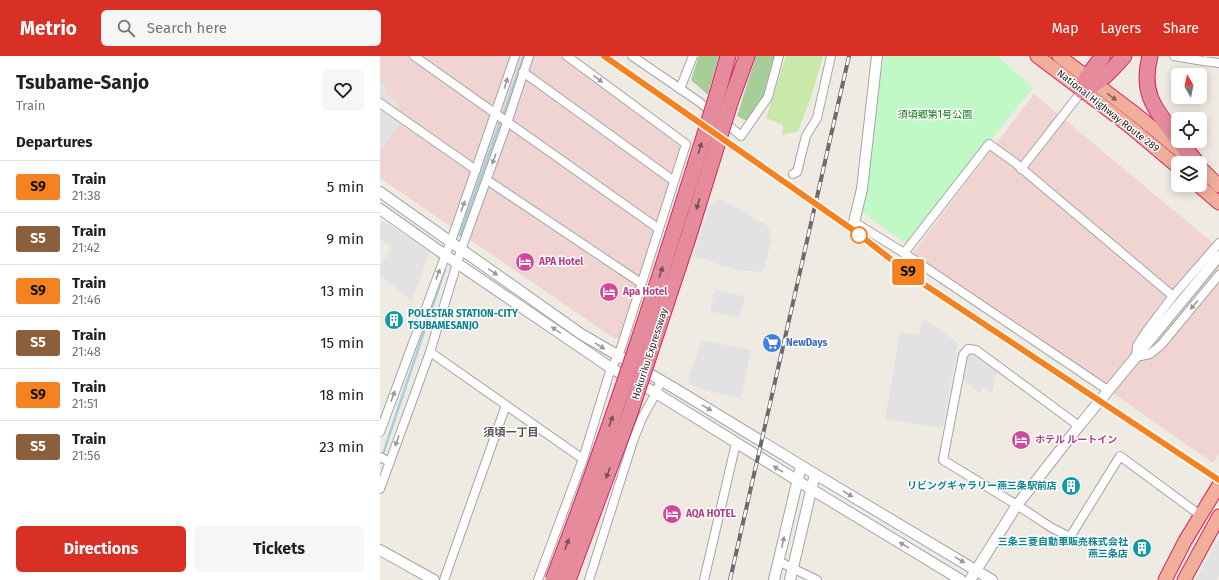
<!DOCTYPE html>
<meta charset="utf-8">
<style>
:root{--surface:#fff;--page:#f6f6f6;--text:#202124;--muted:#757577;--line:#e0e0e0;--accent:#d93025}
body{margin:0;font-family:"Fira Sans","Noto Sans JP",sans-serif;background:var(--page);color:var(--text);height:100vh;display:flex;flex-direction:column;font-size:15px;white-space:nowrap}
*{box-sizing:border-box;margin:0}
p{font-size:13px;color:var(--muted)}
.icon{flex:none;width:22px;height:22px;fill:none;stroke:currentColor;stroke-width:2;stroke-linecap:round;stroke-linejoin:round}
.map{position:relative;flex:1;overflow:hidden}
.sheet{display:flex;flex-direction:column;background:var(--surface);width:380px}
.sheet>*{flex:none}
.badge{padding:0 8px;border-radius:3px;font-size:14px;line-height:26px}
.needle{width:26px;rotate:351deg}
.controls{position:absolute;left:791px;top:12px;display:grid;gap:8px}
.controls a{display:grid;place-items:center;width:36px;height:36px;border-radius:6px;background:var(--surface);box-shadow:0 2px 10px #0003;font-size:20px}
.map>.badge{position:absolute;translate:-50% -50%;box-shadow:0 0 0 2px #fff}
h2{padding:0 16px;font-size:15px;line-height:36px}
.round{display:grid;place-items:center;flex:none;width:42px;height:42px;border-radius:6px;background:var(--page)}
.head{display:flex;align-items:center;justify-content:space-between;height:68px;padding:0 16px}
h1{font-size:19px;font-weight:700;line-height:30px}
.primary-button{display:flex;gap:8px;margin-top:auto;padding:8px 16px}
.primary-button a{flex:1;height:46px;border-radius:6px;background:var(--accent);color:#fff;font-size:16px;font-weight:700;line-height:46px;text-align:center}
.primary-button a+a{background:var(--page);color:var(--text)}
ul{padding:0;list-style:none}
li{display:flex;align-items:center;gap:12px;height:52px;padding:0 16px;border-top:1px solid var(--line)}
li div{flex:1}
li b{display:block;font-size:15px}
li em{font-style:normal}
li .badge{min-width:44px;font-weight:700;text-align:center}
header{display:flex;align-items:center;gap:24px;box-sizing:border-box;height:56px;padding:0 20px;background:var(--accent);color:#fff}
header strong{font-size:19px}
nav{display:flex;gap:22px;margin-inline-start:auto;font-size:14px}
.search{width:280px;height:36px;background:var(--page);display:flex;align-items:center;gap:10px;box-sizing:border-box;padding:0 14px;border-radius:6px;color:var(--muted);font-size:15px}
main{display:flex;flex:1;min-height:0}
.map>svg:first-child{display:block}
</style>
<header>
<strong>Metrio</strong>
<div class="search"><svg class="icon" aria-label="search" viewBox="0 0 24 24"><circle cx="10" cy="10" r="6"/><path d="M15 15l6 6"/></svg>Search here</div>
<nav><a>Map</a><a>Layers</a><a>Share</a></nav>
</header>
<main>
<section class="sheet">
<div class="head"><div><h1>Tsubame-Sanjo</h1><p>Train</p></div><a class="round"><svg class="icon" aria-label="heart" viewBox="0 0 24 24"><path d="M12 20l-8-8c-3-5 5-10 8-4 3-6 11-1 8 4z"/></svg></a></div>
<h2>Departures</h2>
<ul>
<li><span class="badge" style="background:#f58220;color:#111">S9</span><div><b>Train</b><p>21:38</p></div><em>5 min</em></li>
<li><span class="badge" style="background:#8b5e3c;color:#fff">S5</span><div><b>Train</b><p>21:42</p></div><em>9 min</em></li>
<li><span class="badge" style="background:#f58220;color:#111">S9</span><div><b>Train</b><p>21:46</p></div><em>13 min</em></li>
<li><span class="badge" style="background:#8b5e3c;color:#fff">S5</span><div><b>Train</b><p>21:48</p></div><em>15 min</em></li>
<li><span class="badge" style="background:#f58220;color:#111">S9</span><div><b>Train</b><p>21:51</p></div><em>18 min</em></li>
<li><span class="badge" style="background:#8b5e3c;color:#fff">S5</span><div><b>Train</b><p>21:56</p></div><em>23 min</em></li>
</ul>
<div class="primary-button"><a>Directions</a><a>Tickets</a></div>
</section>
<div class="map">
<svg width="839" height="524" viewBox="0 0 839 524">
<rect width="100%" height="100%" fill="#efebe3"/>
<!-- commercial -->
<g fill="#f0d4d2">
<polygon points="0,0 181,0 301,91 241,281 235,283 0,122"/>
<polygon points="654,38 839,192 839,398 833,407 535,199 534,195"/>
</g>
<!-- grass -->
<polygon fill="#c8e9a9" points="406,0 443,0 432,38 418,75 402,79 403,69 386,62"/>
<!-- forest -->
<g fill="#a7ce98">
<polygon points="319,0 339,0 328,39 311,24"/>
<polygon points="376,0 396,0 385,41 371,67 357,60"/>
</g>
<!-- park -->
<polygon fill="#c0f9c5" points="504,0 618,0 653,32 526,188 481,155"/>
<!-- parking -->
<g fill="#e2e2e2">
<polygon points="0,27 8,33 5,38 19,47 15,52 0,42"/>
<polygon points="0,51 21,66 0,95"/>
<polygon points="341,143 388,170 392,185 382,216 355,214 313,200 329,150"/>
<polygon points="3,165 50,195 32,244 0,220 0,210 12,192 0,183 0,170"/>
<polygon points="335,233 365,241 359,262 330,255"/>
<polygon points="543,262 578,287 563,372 505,363 520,276 539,279"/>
<polygon points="322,284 371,294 361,343 315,331 310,328 308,323"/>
<polygon points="590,299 595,300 617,316 612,337 604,332 599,337 583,323 587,301"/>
<polygon points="839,481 839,519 837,524 816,524"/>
</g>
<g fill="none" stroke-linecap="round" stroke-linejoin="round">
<!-- stream -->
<g stroke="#a4cfdd" stroke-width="2.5">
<polyline points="123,60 144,0"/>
<polyline points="80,179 121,64"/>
<polyline points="0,407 65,213"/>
</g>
<defs>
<g id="minor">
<polyline points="34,0 279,173"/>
<polyline points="252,0 318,45 333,57"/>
<polyline points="794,0 823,5 839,7"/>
<polyline points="143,16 294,125"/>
<polyline points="300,33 313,0"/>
<polyline points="0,47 96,114"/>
<polyline points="342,64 361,80 388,41 399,0"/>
<polyline points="641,113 702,35"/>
<polyline points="413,118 417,116 426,80 437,62 451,0"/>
<polyline points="107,124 261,227"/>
<polyline points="474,166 524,197 729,335"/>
<polyline points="839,187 793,240 766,276 757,290 756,301 770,298 781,289 839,219"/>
<polyline points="524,197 609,88 634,106 793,240"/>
<polyline points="50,296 203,403"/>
<polyline points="699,370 596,294 588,293 583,299 563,404 637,449 672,472 690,481 740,400 820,459"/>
<polyline points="0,376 76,171 135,0"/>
<polyline points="0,401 10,406"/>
<polyline points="0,433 50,296 81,194 127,67 149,0"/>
<polyline points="398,505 437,524"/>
<polyline points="64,524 126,349"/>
<polyline points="158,524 203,403 231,312 238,300 243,286 306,88 187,0"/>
<polyline points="209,524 253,385 262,362 276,337 281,324"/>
<polyline points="324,524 356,387"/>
</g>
<g id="tertiary">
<polyline points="0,136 201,278 294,332 435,418 612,524"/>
<polyline points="0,153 65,199 231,312 276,337 431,433 581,524"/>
<polyline points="474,166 482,133 497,0"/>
<polyline points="0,494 54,524"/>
<polyline points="394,524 421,410"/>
<polyline points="410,524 435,418"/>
<polyline points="590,524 637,449 699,370 839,200"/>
</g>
<g id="trunk">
<polyline points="657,0 748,69 798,111"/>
<polyline points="679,0 757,59 805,99"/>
<polyline points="820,111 839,130"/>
<polyline points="818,129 839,147"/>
<polyline points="785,524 805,485 839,429"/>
<polyline points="804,524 839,460"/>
</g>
<g id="motorway">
<path d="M770,0c-10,39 6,54 28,83"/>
<path d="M702,35c18,-8 29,-20 42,-35"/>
<polyline points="702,35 707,21 723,0"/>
<polyline points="338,36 348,0"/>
<polyline points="351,44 367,0"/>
<polyline points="799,85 817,107"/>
</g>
</defs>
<!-- minor casing -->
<use href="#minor" stroke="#a5a5a5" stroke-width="10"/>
<!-- tertiary casing -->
<use href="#tertiary" stroke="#a5a5a5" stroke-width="12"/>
<!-- trunk casing -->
<use href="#trunk" stroke="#d92460" stroke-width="15"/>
<!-- motorway casing -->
<use href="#motorway" stroke="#d92460" stroke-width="17"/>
<!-- minor -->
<use href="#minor" stroke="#fff" stroke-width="8"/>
<!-- tertiary -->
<use href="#tertiary" stroke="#fff" stroke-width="10"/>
<!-- trunk -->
<use href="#trunk" stroke="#f1af9b" stroke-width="13"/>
<!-- motorway -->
<use href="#motorway" stroke="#e68b9b" stroke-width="15"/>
<defs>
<g id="rail">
<polyline points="224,0 476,176 536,223 839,424"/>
<polyline points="350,524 469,0"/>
</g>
</defs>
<!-- rail casing -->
<use href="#rail" stroke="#6c6c6c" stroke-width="4"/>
<!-- rail -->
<use href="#rail" stroke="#fff" stroke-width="2.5" stroke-dasharray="8" stroke-linecap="butt"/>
<defs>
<g id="motorway-bridge">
<path d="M173,524c62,-160 114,-324 165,-488"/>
<polyline points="188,524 250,357 309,179 351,44"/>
</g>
</defs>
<!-- motorway-bridge casing -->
<use href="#motorway-bridge" stroke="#d92460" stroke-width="17" stroke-linecap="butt"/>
<!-- motorway-bridge -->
<use href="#motorway-bridge" stroke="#e68b9b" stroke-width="15"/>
</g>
<!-- one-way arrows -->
<defs><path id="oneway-solid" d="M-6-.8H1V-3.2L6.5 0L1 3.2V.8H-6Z"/></defs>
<g fill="#9a9a9a">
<use href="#oneway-solid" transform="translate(218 23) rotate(36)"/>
<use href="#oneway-solid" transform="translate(126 27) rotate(-73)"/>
<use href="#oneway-solid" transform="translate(114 103) rotate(110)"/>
<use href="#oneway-solid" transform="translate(83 150) rotate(-70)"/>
<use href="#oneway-solid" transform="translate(113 216) rotate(35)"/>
<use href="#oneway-solid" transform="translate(58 218) rotate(-70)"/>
<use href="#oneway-solid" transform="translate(814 249) rotate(130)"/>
<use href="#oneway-solid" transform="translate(176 274) rotate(-146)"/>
<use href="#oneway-solid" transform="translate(220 290) rotate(32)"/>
<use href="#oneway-solid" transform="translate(13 340) rotate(-70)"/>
<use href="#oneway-solid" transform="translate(327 352) rotate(31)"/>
<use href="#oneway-solid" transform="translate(17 385) rotate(110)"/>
<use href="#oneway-solid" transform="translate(398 413) rotate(-148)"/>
<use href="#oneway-solid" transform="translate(468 438) rotate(31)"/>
<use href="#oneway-solid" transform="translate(403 486) rotate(-77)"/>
<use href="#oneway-solid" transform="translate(524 489) rotate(-149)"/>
<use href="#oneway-solid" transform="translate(580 504) rotate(31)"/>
</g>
<use fill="#88665c" href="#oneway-solid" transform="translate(732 41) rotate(37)"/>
<g fill="#784f56">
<use href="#oneway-solid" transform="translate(320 92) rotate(-73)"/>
<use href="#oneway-solid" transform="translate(318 148) rotate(107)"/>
<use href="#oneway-solid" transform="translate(281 216) rotate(-72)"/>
<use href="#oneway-solid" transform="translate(231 365) rotate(-70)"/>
<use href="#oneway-solid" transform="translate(228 417) rotate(110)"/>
<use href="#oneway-solid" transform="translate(187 488) rotate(-69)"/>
</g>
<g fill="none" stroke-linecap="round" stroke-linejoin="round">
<defs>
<polyline id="line" points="224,0 476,176 536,223 839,424"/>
</defs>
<!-- line casing -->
<use href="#line" stroke="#fff" stroke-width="9"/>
<!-- line -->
<use href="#line" stroke="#f58220" stroke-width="6"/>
</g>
<!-- icons -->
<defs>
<symbol id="hotel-disc" viewBox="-11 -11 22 22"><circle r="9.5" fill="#d1479c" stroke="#fff"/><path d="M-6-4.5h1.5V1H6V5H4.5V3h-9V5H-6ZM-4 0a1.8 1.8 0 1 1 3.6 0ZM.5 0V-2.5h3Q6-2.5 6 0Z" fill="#fff"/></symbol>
<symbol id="building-disc" viewBox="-11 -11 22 22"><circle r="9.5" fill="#0f9aa8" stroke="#fff"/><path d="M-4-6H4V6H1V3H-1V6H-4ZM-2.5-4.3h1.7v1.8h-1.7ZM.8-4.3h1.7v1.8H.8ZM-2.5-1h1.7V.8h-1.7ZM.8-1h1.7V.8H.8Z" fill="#fff"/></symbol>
<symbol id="supermarket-disc" viewBox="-11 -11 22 22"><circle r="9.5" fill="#3f7fe0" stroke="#fff"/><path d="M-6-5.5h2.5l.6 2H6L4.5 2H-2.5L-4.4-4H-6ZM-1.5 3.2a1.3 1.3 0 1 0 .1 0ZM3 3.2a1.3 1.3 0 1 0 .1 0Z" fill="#fff"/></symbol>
</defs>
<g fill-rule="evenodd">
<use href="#hotel-disc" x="134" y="195" width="22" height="22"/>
<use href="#hotel-disc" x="218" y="225" width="22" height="22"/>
<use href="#building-disc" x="3" y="253" width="22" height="22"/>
<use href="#supermarket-disc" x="381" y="276" width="22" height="22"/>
<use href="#hotel-disc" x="630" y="373" width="22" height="22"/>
<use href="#building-disc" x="680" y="419" width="22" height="22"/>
<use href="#hotel-disc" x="281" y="447" width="22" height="22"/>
<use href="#building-disc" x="751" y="481" width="22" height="22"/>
</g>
<!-- markers -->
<circle fill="#fff" stroke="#f58220" stroke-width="2" cx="479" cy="179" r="8"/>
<g text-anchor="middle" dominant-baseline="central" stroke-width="3" stroke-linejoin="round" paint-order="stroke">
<!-- street labels -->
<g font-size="10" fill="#1e1e1e" stroke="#fff">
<text transform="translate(728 55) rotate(38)">National Highway Route 289</text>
<text transform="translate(270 298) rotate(-72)">Hokuriku Expressway</text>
</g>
<!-- park labels -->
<g font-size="10" fill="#0b7c16" stroke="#fff">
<text x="555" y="59">須頃郷第1号公園</text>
</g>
<!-- hotel labels -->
<g font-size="10" font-weight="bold" fill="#b23c85" stroke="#fff" text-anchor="start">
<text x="159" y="206">APA Hotel</text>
<text x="243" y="236">Apa Hotel</text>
<text x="655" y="384">ホテル ルートイン</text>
<text x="306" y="458">AQA HOTEL</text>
</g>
<!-- culture labels -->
<g font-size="10" font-weight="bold" fill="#0d838f" stroke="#fff" text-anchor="end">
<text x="28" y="258" text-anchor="start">POLESTAR STATION-CITY<tspan x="28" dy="12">TSUBAMESANJO</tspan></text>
<text x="677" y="430">リビングギャラリー燕三条駅前店</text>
<text x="748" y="486">三条三菱自動車販売株式会社<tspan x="748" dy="12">燕三条店</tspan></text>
</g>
<!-- shop labels -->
<g font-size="10" font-weight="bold" fill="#366cbe" stroke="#fff" text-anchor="start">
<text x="406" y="287">NewDays</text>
</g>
<!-- neighbourhood labels -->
<g font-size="11" font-weight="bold" fill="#515151" stroke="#fff">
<text x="131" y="376">須頃一丁目</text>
</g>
</g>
</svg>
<div class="controls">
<a><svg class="needle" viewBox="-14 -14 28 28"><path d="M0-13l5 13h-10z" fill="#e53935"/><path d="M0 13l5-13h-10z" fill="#757577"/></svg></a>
<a><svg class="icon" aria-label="locate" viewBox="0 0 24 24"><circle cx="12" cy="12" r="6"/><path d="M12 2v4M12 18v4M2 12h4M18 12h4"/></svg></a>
<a><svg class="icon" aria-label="layers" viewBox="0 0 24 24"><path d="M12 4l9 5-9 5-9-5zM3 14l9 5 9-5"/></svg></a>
</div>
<b class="badge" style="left:528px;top:216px;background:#f58220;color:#111">S9</b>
</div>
</main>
